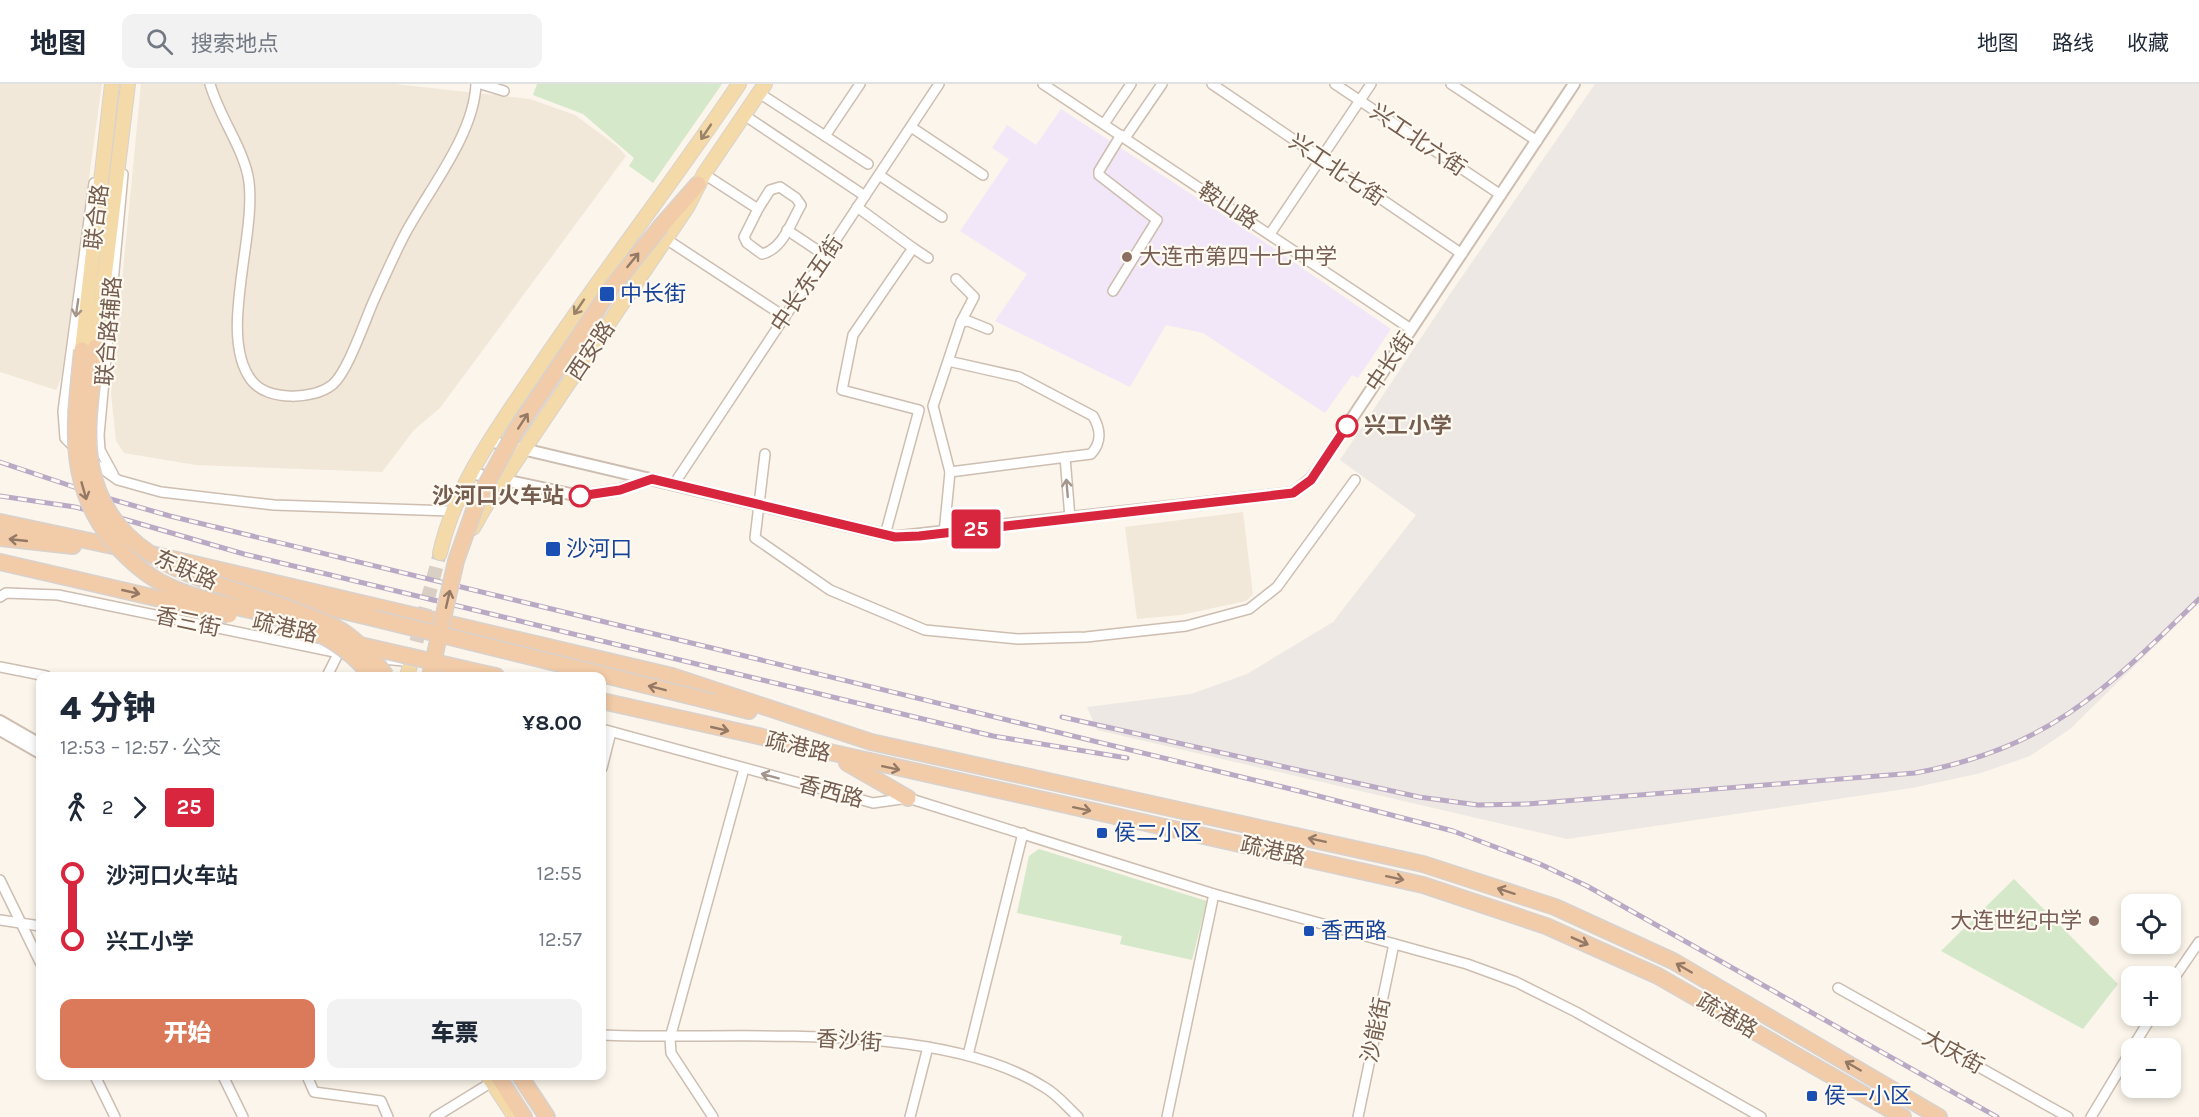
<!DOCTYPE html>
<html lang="zh">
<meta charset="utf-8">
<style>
:root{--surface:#fff;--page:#f2f2f3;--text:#1f2937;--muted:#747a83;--line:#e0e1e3;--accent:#db7a5a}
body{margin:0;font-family:Karla,"Noto Sans SC",sans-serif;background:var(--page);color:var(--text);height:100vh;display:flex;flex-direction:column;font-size:22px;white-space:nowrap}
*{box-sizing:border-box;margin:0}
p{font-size:20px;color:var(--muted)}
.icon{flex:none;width:33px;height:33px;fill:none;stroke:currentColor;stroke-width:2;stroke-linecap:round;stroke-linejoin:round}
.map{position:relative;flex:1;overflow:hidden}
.drawer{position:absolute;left:36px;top:588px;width:570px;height:408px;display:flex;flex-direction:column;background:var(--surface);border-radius:12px;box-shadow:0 3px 9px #0003}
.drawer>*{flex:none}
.badge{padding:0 12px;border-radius:4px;font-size:21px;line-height:39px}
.tools{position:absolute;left:2121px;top:810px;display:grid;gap:12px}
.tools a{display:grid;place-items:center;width:60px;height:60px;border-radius:12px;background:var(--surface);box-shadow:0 3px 9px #0003;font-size:30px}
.map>.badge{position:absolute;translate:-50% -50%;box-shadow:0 0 0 3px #fff}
.legs{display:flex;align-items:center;gap:9px;height:66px;padding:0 24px;font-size:20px}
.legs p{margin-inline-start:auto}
.head{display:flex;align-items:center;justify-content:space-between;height:102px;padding:0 24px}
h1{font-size:33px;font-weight:800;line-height:45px}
.primary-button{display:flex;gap:12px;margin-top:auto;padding:12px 24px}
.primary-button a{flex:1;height:69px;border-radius:12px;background:var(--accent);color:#fff;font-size:24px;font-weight:800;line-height:69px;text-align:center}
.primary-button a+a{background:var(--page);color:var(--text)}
ul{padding:0 24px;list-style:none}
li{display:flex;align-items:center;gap:21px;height:66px;font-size:22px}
li i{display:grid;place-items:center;width:9px;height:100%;margin:0 8px;background:currentColor}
li i::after{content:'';width:15px;height:15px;margin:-8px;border:4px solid;border-radius:50%;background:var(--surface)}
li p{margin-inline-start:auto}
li:first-child i{background:linear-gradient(#0000 50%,currentColor 0)}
li:last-child i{background:linear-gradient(currentColor 50%,#0000 0)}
header{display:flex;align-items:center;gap:36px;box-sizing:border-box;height:84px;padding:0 30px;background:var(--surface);border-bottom:2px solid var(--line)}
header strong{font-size:28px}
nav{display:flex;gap:33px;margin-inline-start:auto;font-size:21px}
.search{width:420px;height:54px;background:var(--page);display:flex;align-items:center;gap:15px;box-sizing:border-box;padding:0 21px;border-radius:12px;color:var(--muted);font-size:22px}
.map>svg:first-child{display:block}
</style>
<header>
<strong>地图</strong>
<div class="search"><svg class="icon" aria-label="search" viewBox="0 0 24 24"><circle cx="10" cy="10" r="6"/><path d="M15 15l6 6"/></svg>搜索地点</div>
<nav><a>地图</a><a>路线</a><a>收藏</a></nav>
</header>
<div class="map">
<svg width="2199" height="1033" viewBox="0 0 2199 1033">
<rect width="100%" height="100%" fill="#fbf5eb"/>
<!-- residential -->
<g fill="#f2e8d9">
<polygon points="0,0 102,0 61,295 56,306 0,288"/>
<polygon points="141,0 395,0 530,15 575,31 617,62 626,72 440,324 414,346 382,388 196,381 124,369 116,357 111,310"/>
<polygon points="1243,428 1253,510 1246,517 1181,531 1137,535 1125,443"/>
</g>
<!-- industrial -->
<polygon fill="#ede8e3" points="1595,0 2199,0 2199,519 2070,645 2030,672 1981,689 1912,704 1567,755 1097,646 1087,623 1191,610 1247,590 1333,538 1416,431 1340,376 1450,210"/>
<!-- education -->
<polygon fill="#f2e7f8" points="1061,25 1263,157 1391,245 1358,294 1352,291 1325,329 1203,249 1166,241 1130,303 995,237 1027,190 960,147 1009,75 992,64 1007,41 1036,61"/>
<!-- grass -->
<g fill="#d5e8c9">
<polygon points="537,0 722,0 653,99 629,82 634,74 583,30 533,11"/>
<polygon points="1039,765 1207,817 1192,876 1120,860 1122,852 1017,829 1029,772"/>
<polygon points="2014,795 2118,900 2083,945 1941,867"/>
</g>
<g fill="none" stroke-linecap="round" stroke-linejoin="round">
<!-- primary-tunnel -->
<polyline stroke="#dacfc4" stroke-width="14" stroke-dasharray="14 7" stroke-linecap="butt" points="411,578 440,469"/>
<defs>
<g id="minor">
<path d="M210,0c9,32 31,60 38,92 11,55 -32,160 4,205 16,20 61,19 80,4 16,-13 33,-65 42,-85 10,-22 20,-45 31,-66 24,-45 69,-99 71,-150"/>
<polyline points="481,0 504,7"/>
<polyline points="1043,0 1411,245"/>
<polyline points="1212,0 1462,170"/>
<polyline points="1335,0 1501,111"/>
<polyline points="1451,0 1537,57"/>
<polyline points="759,9 868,80"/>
<polyline points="744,31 865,112"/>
<polyline points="1104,40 1131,0"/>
<polyline points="911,43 983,91"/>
<polyline points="825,52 860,0"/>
<polyline points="1125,54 1162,0"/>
<path d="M704,90l54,35 -14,28 3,6 15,11c21,-5 29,-32 39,-49l-5,-7 -16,-11 -10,3 -12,19"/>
<polyline points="879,91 942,133"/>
<polyline points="857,123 913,164 853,251 842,306 919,326 885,451"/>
<polyline points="787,146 826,172"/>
<polyline points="1270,150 1371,0"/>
<polyline points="666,155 785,233"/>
<polyline points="913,164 928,174"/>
<polyline points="956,195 974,213 961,238"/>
<polyline points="1113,207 1157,136 1099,91 1099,87 1121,51"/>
<path d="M948,277l71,16 74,39c8,14 9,26 -2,38l-141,18 -17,-66 28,-84 7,-1 20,8"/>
<polyline points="77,366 65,354 63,327 94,99"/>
<polyline points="765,370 755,454 830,506 925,546 1018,555 1086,553 1186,542 1249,525 1277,503 1355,396"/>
<polyline points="1065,373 1070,434"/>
<polyline points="90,376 118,396 161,408 274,421 450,427"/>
<polyline points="113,390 100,366 99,351 123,90"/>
<polyline points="674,400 939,0"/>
<polyline points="944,449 950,388"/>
<polyline points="0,513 6,509 58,511 349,571"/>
<polyline points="372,574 403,577"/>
<polyline points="0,583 46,592"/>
<polyline points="327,592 338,570"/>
<polyline points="602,645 873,719 908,714 1214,810 1467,880 1516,898 1576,928 1761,1033"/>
<polyline points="602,684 611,648"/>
<polyline points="0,796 40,878"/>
<polyline points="0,836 40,842"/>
<polyline points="2170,900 2199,858"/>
<polyline points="1838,904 2068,1033"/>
<path d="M602,951c127,6 333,-17 442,52 13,7 23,20 34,30"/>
<polyline points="2132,964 2152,932"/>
<polyline points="968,971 1023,749"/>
<polyline points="95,992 115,1033"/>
<polyline points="223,992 243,1033"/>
<polyline points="307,992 314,1008 381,1017 388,1033"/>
<polyline points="435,1033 492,998"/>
<polyline points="713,1033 671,969 670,954 744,685"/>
<polyline points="910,1033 928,963"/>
<polyline points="1167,1033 1214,810"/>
<polyline points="1358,1033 1394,860"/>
<polyline points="2091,1033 2132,965"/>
</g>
<g id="tertiary">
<polyline points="489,357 895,453 1293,409 1311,395 1321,381 1574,0"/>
<polyline points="471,389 580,412 619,406 651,395"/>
<polyline points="0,637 40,660"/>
<polyline points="0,646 40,669"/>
</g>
<g id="primary">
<polyline points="96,263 128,0"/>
<polyline points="82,266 112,0"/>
<polyline points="473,444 485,423 688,122 704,90 765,0"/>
<path d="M440,469c16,-70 58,-125 97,-183 65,-97 137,-189 202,-286"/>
<polyline points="407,592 411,578"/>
<polyline points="488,992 515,1033"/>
</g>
<g id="trunk">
<polyline points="661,142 698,100"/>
<polyline points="0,438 160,472 672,592 871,658 1423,780 1555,823 1673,877 1939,1033"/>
<polyline points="0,454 73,462"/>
<polyline points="0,478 74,495"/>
<polyline points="250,505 373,534"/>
<polyline points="482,589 496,592"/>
<polyline points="602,617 1423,801 1546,842 1658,892 1903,1033"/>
<polyline points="714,618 749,627"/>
<polyline points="847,679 908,714"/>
<polyline points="498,992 524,1033"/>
<polyline points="520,992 547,1033"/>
</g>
</defs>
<!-- minor casing -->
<use href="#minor" stroke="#cdbeb1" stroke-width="12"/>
<!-- tertiary casing -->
<use href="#tertiary" stroke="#cdbeb1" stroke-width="14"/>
<!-- primary casing -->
<use href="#primary" stroke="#d8d2ce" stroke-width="16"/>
<!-- trunk casing -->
<use href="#trunk" stroke="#d8d2ce" stroke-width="18"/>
<!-- minor -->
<use href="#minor" stroke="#fff" stroke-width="9"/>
<!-- tertiary -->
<use href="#tertiary" stroke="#fff" stroke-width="10"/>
<!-- primary -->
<use href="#primary" stroke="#f4daa9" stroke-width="14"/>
<!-- trunk -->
<use href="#trunk" stroke="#f2cba8" stroke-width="15"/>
<defs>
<g id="rail">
<polyline points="0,378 107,414 170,432 1299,707 1453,747 1540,780 1587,802 1997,1033"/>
<polyline points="0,412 75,423 120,434 244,470 993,652 1127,674"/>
<path d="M1062,633l357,80 59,8 49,-1 388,-31c134,-25 191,-83 284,-174"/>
</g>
</defs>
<!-- rail casing -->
<use href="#rail" stroke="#b9a9c5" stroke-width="5"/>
<!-- rail -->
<use href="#rail" stroke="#fef9f1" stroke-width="3" stroke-dasharray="9" stroke-linecap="butt"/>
<defs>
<g id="trunk-bridge">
<path d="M96,263c-3,38 -12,80 -5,118 20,109 135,116 218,151 11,5 24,9 33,15 18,12 32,28 44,45"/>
<path d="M82,266c-7,72 -18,132 31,192 15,17 32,33 53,43 26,13 59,19 88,26 45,12 87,26 117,65"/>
<polyline points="74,495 229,531"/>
<polyline points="373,534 714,618"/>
<polyline points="360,561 482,589"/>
<polyline points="430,592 456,477 478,415 515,348 613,202 661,142"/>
</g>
</defs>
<!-- trunk-bridge casing -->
<use href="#trunk-bridge" stroke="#d8d2ce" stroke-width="18" stroke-linecap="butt"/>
<!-- trunk-bridge -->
<use href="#trunk-bridge" stroke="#f2cba8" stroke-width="15"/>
</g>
<!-- one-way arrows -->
<defs><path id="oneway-shaft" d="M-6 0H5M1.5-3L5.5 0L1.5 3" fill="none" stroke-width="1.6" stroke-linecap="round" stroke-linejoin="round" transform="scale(1.5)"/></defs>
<g stroke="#9b836a">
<use href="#oneway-shaft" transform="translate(706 48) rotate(124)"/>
<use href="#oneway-shaft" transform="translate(579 223) rotate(124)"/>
</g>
<g stroke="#947965">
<use href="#oneway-shaft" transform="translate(633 176) rotate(-51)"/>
<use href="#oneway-shaft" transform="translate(523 337) rotate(-57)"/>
<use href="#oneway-shaft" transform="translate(84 407) rotate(74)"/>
<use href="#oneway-shaft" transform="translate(18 456) rotate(-174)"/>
<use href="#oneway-shaft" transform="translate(131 508) rotate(13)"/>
<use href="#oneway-shaft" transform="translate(448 515) rotate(-77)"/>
<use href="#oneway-shaft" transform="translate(657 604) rotate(-166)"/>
<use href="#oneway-shaft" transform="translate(720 645) rotate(13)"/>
<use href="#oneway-shaft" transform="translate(891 684) rotate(12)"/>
<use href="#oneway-shaft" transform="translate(1082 725) rotate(12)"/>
<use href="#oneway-shaft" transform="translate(1317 756) rotate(-168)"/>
<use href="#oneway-shaft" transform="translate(1395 794) rotate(12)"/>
<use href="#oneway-shaft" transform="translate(1506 807) rotate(-162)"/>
<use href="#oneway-shaft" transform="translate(1580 857) rotate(24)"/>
<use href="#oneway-shaft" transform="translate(1684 884) rotate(-150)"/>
<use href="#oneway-shaft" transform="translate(1853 982) rotate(-150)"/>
</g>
<g stroke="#a5968d">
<use href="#oneway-shaft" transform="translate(77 224) rotate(98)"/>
<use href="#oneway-shaft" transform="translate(1067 404) rotate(-95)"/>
<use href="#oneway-shaft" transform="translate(770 692) rotate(-165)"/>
</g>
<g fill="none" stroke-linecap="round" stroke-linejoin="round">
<defs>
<polyline id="line-1" points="580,412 620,406 652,395 895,453 919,452 1293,409 1311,396 1347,342"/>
</defs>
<!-- line-1 casing -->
<use href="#line-1" stroke="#fff" stroke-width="14"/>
<!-- line-1 -->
<use href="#line-1" stroke="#d7263d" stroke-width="9"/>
</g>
<!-- markers -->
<g fill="#8d6e63" stroke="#fef9f1" stroke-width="2">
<circle cx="1127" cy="173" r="6"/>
<circle cx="2094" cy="837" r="6"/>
</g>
<g fill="#1a4fb4" stroke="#fef9f1" stroke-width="2">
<rect x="599" y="202" width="16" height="16" rx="3"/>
<rect x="545" y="457" width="16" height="16" rx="3"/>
<rect x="1096" y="743" width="12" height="12" rx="3"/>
<rect x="1303" y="841" width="12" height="12" rx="3"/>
<rect x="1806" y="1006" width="12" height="12" rx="3"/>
</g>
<g fill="#fff" stroke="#d7263d" stroke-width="3">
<circle cx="1347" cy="342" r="10"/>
<circle cx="580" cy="412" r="10"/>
</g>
<g text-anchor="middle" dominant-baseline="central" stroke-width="4.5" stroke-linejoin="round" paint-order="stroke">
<!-- street labels -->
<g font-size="22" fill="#755e4f" stroke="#fef9f1">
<text transform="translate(1418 56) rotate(34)">兴工北六街</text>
<text transform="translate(1337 86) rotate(34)">兴工北七街</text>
<text transform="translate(1228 122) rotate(33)">鞍山路</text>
<text transform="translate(97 133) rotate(-83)">联合路</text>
<text transform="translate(807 200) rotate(-56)">中长东五街</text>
<text transform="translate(109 247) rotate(-85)">联合路辅路</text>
<text transform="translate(591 267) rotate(-56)">西安路</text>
<text transform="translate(1390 278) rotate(-56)">中长街</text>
<text transform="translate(186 486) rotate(24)">东联路</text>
<text transform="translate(188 538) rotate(12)">香三街</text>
<text transform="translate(285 544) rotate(13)">疏港路</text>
<text transform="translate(798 663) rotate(13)">疏港路</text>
<text transform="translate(831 708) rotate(15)">香西路</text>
<text transform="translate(1273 767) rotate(12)">疏港路</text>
<text transform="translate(1727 932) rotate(30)">疏港路</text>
<text transform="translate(1376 946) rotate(-78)">沙能街</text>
<text transform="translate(849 957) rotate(4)">香沙街</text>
<text transform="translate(1953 968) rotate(29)">大庆街</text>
</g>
<!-- education labels -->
<g font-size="22" fill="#785e54" stroke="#fef9f1" text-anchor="start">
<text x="1139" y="173">大连市第四十七中学</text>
<text x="2082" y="837" text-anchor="end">大连世纪中学</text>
</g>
<!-- transit labels -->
<g font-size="22" fill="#164399" stroke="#fef9f1" text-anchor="start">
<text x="620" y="210">中长街</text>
<text x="566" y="465">沙河口</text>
<text x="1114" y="749">侯二小区</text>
<text x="1321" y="847">香西路</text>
<text x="1824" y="1012">侯一小区</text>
</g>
<!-- stop labels -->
<g font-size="22" font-weight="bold" fill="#755e4f" stroke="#fef9f1" text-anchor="start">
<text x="1364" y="342">兴工小学</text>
<text x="564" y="412" text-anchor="end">沙河口火车站</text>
</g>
</g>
</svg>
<div class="tools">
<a><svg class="icon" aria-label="locate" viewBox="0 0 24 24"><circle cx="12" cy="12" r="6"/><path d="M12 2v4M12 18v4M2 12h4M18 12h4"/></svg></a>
<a>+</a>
<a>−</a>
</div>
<b class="badge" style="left:976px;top:445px;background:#d7263d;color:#fff">25</b>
<section class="drawer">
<div class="head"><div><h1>4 分钟</h1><p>12:53 – 12:57 · 公交</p></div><b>¥8.00</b></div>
<div class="legs"><svg class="icon" aria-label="walk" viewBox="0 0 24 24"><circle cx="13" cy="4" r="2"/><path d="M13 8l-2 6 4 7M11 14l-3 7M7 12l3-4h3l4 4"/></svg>2<svg class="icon" aria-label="forward" viewBox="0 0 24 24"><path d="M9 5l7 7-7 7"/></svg><b class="badge" style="background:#d7263d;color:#fff">25</b></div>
<ul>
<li><i style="color:#d7263d"></i><b>沙河口火车站</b><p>12:55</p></li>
<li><i style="color:#d7263d"></i><b>兴工小学</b><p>12:57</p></li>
</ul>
<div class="primary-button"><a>开始</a><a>车票</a></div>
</section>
</div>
